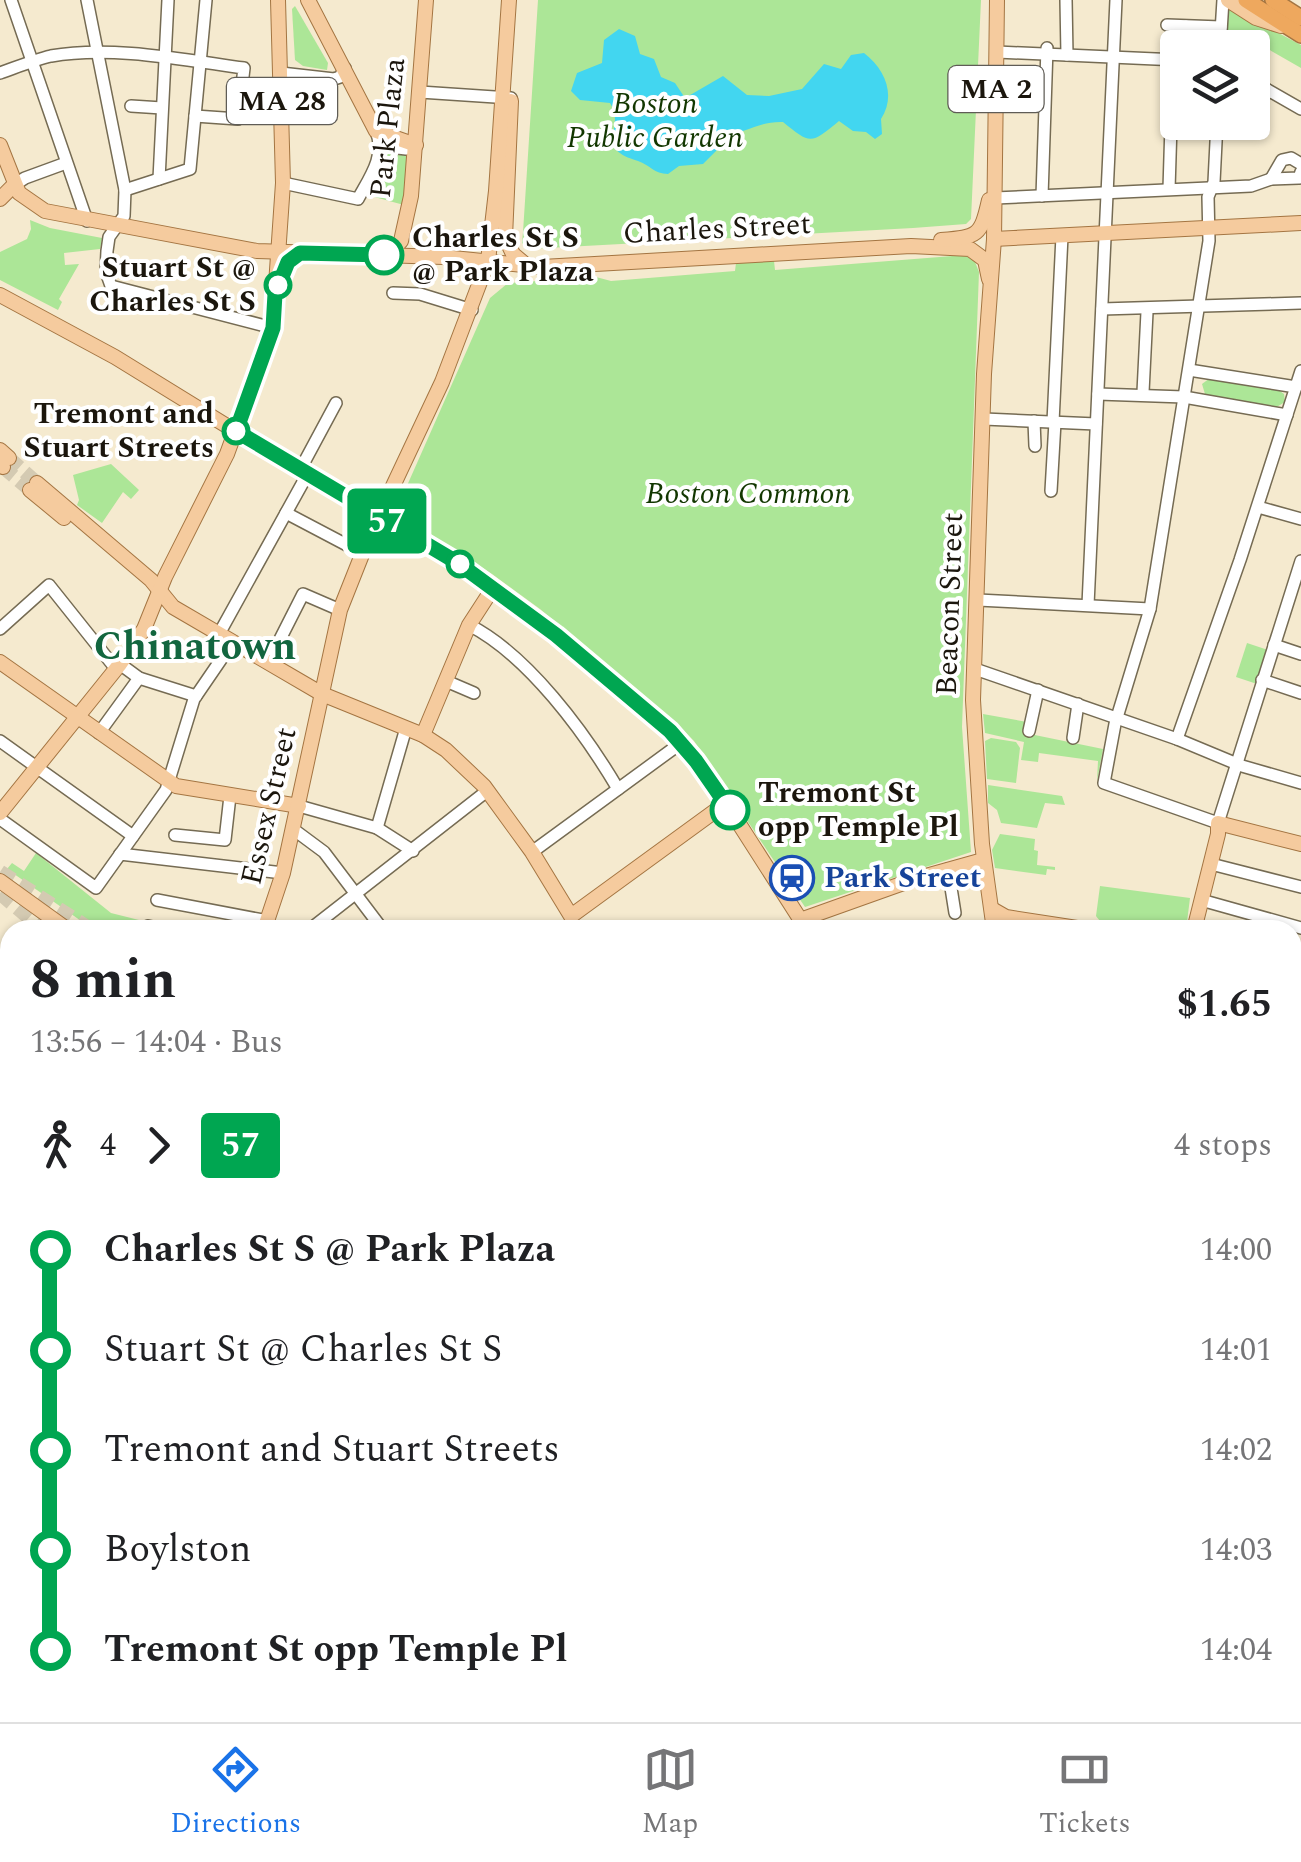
<!DOCTYPE html>
<meta charset="utf-8">
<style>
:root{--surface:#fff;--page:#f6f6f6;--text:#202124;--muted:#757577;--line:#e0e0e0;--accent:#1a73e8}
body{margin:0;font-family:Spectral,serif;background:var(--page);color:var(--text);height:100vh;display:flex;flex-direction:column;font-size:38px;white-space:nowrap}
*{box-sizing:border-box;margin:0}
p{font-size:32px;color:var(--muted)}
.icon{flex:none;width:55px;height:55px;fill:none;stroke:currentColor;stroke-width:2;stroke-linecap:round;stroke-linejoin:round}
.map{position:relative;flex:1;overflow:hidden}
.sheet{position:absolute;left:0px;top:920px;width:1302px;height:802px;display:flex;flex-direction:column;background:var(--surface);border-radius:30px 30px 0 0;box-shadow:0 2px 8px #0004}
.sheet>*{flex:none}
.badge{padding:0 20px;border-radius:8px;font-size:35px;line-height:65px}
.tools{position:absolute;left:1160px;top:30px;display:grid;gap:20px}
.tools a{display:grid;place-items:center;width:110px;height:110px;border-radius:10px;background:var(--surface);box-shadow:0 2px 8px #0004;font-size:50px}
.map>.badge{position:absolute;translate:-50% -50%;box-shadow:0 0 0 5px #fff}
.legs{display:flex;align-items:center;gap:15px;height:110px;padding:0 30px;font-size:32px}
.legs p{margin-inline-start:auto}
.summary{display:flex;align-items:center;justify-content:space-between;height:170px;padding:0 30px}
h1{font-size:55px;font-weight:700;line-height:75px}
ul{padding:0 30px;list-style:none}
li{display:flex;align-items:center;gap:35px;height:100px;font-size:38px}
li i{display:grid;place-items:center;width:15px;height:100%;margin:0 12px;background:currentColor}
li i::after{content:'';width:25px;height:25px;margin:-12px;border:8px solid;border-radius:50%;background:var(--surface)}
li p{margin-inline-start:auto}
li:first-child i{background:linear-gradient(#0000 50%,currentColor 0)}
li:last-child i{background:linear-gradient(currentColor 50%,#0000 0)}
.tabs{display:flex;justify-content:space-around;align-items:center;height:140px;border-top:2px solid var(--line);background:var(--surface);font-size:28px;color:var(--muted)}
.tabs a{display:grid;justify-items:center;gap:5px}
.tabs .selected{color:var(--accent)}
.map>svg:first-child{display:block}
</style>
<div class="map">
<svg width="1301" height="1722" viewBox="0 0 1301 1722">
<rect width="100%" height="100%" fill="#f5eacf"/>
<!-- green -->
<g fill="#ace697">
<polygon points="538,0 981,0 971,219 966,224 913,228 529,249 522,243 523,232"/>
<polygon points="295,6 328,63 327,70 303,66 295,60 292,9"/>
<polygon points="1231,8 1301,45 1301,68 1235,30 1230,39 1233,41 1227,48 1228,11"/>
<polygon points="386,151 410,154 404,205 367,195 385,162"/>
<polygon points="30,220 50,228 102,238 100,249 64,253 65,265 79,264 59,299 62,302 58,310 0,280 0,252 27,239 31,229"/>
<polygon points="965,255 975,262 979,272 962,727 971,852 805,907 694,741 678,725 540,609 492,574 401,515 398,506 490,298 508,283 596,277 611,281 735,271 736,263 774,261 775,270"/>
<polygon points="1210,378 1280,391 1284,394 1285,402 1275,408 1205,394 1202,384"/>
<polygon points="111,464 139,490 131,499 123,492 102,523 77,505 79,500 73,475"/>
<polygon points="1247,643 1268,650 1257,684 1236,677"/>
<polygon points="983,714 1027,722 1025,733 1103,749 1097,781 1098,761 1039,753 1038,762 1021,760 1024,742 985,733"/>
<polygon points="991,738 1016,742 1020,748 1016,783 987,779 985,741"/>
<polygon points="988,785 1062,796 1065,805 1045,803 1037,828 1001,823 997,810 988,803"/>
<polygon points="1000,834 1035,839 1034,850 1038,851 1037,865 1055,867 1055,870 1047,869 1046,875 995,868 992,850"/>
<polygon points="36,853 111,913 143,921 133,930 94,930 7,869 12,863 24,871"/>
<path d="M1100,886l90,12 -4,32c-25,0 -75,9 -90,-14z"/>
<polygon points="1301,1660 1301,1722 1228,1722 1239,1713 1292,1712 1293,1667"/>
</g>
<!-- water -->
<g fill="#42d6f0">
<path d="M619,29l16,7 5,18 14,5 7,18 14,6 10,15 38,-22 24,19 22,1 33,-7 22,-25 17,5 10,-14 13,-2c22,17 32,43 17,66l1,15 -7,5 -9,-7 -13,-1 -14,-10c-28,23 -28,24 -56,1 -25,-1 -39,13 -58,12l-7,15 -15,15 -24,2 -11,8c-14,0 -18,-9 -30,-13 -47,-14 -11,-32 -28,-58l-30,-3 -9,-9 6,-18 25,-10 2,-23z"/>
<polygon points="10,1632 10,1712 71,1713 80,1722 0,1722 0,1636"/>
</g>
<g fill="none" stroke-linecap="round" stroke-linejoin="round">
<!-- major-tunnel -->
<g stroke="#d4cab2" stroke-width="14" stroke-dasharray="14 7" stroke-linecap="butt">
<polyline points="9,458 37,483"/>
<polyline points="3,467 30,490"/>
</g>
<!-- highway-tunnel -->
<g stroke="#d4cab2" stroke-width="15" stroke-dasharray="15 8" stroke-linecap="butt">
<polyline points="0,872 91,930"/>
<polyline points="0,893 44,930"/>
<polyline points="1292,1649 1301,1643"/>
<polyline points="1292,1686 1301,1679"/>
<polyline points="278,1712 281,1722"/>
<polyline points="292,1712 296,1722"/>
<polyline points="311,1712 315,1722"/>
<polyline points="1201,1722 1207,1712"/>
<polyline points="1235,1722 1247,1712"/>
<polyline points="1250,1722 1263,1712"/>
<polyline points="1295,1722 1301,1718"/>
</g>
<defs>
<g id="minor">
<polyline points="11,0 87,221"/>
<polyline points="87,0 125,190 124,216 109,237 107,251 106,272 111,286 273,328"/>
<polyline points="1066,0 1067,55"/>
<polyline points="1167,25 1221,27"/>
<polyline points="1186,48 1186,26"/>
<polyline points="1220,48 1223,0"/>
<polyline points="997,52 1178,60"/>
<path d="M0,73c17,-6 34,-13 51,-17 60,-11 134,4 193,12l-6,51 -43,-3"/>
<polyline points="281,73 334,79 340,77 345,68"/>
<polyline points="1252,81 1301,109"/>
<polyline points="420,92 511,98"/>
<polyline points="131,106 162,108"/>
<polyline points="1217,122 1214,182 1208,197 1209,241 1150,609 1115,724 1104,783 1218,823 1301,561"/>
<polyline points="381,146 406,149 416,146"/>
<polyline points="159,179 168,0"/>
<polyline points="1271,179 1282,160 1291,158 1301,164"/>
<path d="M283,183l75,16c12,-22 28,-43 18,-68"/>
<polyline points="14,185 25,178 66,163"/>
<polyline points="1169,189 1173,60"/>
<polyline points="125,190 190,169 206,0"/>
<polyline points="1042,196 1047,48"/>
<polyline points="995,198 1251,186 1271,179 1299,178 1301,172"/>
<polyline points="393,293 420,294 472,310"/>
<polyline points="1102,309 1301,303"/>
<polyline points="1189,370 1296,387"/>
<polyline points="1143,392 1147,312"/>
<polyline points="1098,394 1184,397 1287,415"/>
<polyline points="984,419 1096,424"/>
<polyline points="1034,421 1035,446"/>
<polyline points="1053,422 1062,236"/>
<polyline points="300,470 336,403"/>
<polyline points="1051,491 1055,422"/>
<polyline points="1258,507 1301,519"/>
<polyline points="286,513 362,553"/>
<polyline points="978,600 1150,609"/>
<polyline points="1088,605 1116,0"/>
<path d="M469,625c59,30 116,108 149,164"/>
<polyline points="0,629 49,585 116,669"/>
<polyline points="219,634 307,475"/>
<polyline points="1274,645 1301,654"/>
<polyline points="268,663 303,594 340,610"/>
<polyline points="120,664 139,678 196,696"/>
<polyline points="975,669 1177,739 1242,766 1301,783"/>
<polyline points="1262,680 1301,693"/>
<polyline points="446,681 474,693"/>
<polyline points="1029,731 1038,690"/>
<polyline points="99,733 139,678"/>
<polyline points="1073,738 1078,704"/>
<polyline points="1177,739 1240,560 1301,371"/>
<polyline points="0,741 133,836"/>
<polyline points="299,806 377,828 413,851"/>
<polyline points="0,819 96,888 166,790 194,699 233,642"/>
<polyline points="377,828 406,728"/>
<polyline points="293,829 324,852 383,930"/>
<polyline points="175,835 225,840 230,796"/>
<polyline points="532,852 681,743"/>
<polyline points="120,854 283,873"/>
<polyline points="1211,864 1301,887"/>
<polyline points="948,869 955,913"/>
<polyline points="157,900 268,921"/>
<polyline points="1201,900 1301,928"/>
<polyline points="140,930 148,926 167,930"/>
<polyline points="309,930 487,791"/>
<polyline points="0,1021 10,1008"/>
<polyline points="0,1035 10,1041"/>
<polyline points="0,1203 10,1194"/>
<polyline points="1292,1586 1301,1611"/>
<polyline points="668,1712 671,1722"/>
<polyline points="824,1712 824,1722"/>
<polyline points="405,1722 424,1712"/>
<polyline points="566,1722 603,1712"/>
<polyline points="949,1722 951,1712"/>
</g>
<g id="major">
<polyline points="308,0 376,131 416,145"/>
<polyline points="1228,0 1256,18 1281,26"/>
<polyline points="511,101 505,237 513,254 526,265"/>
<polyline points="0,145 19,193 45,211 257,251 443,257 542,267 911,246 970,249 985,260 989,279"/>
<polyline points="0,199 14,185"/>
<polyline points="994,239 1301,223"/>
<path d="M941,240c37,-3 40,-4 48,-40"/>
<polyline points="388,255 401,241 411,196 426,0"/>
<polyline points="0,295 115,357 287,463 458,563 556,635 638,703 681,743 713,783 807,930"/>
<polyline points="0,450 9,458"/>
<polyline points="0,465 3,467"/>
<polyline points="37,483 151,580 173,607 322,694 423,735 446,750 484,786 532,852 571,916 726,803"/>
<polyline points="30,490 64,518"/>
<polyline points="0,662 176,786 299,806"/>
<polyline points="423,735 469,625 493,588"/>
<polyline points="0,813 120,664 144,629 165,577 227,454 273,328 283,183 278,0"/>
<polyline points="0,881 68,930"/>
<polyline points="992,909 1006,917 1090,930"/>
<polyline points="800,920 915,879 983,860"/>
<polyline points="264,930 283,873 340,610 369,537 442,382 488,261 496,191 509,0"/>
<polyline points="994,930 982,844 973,700 984,374 994,239 997,0"/>
<polyline points="1194,930 1218,834 1218,823 1301,844"/>
<polyline points="0,980 10,987"/>
<polyline points="1292,1001 1301,1004"/>
<polyline points="0,1107 10,1112"/>
<polyline points="1292,1150 1301,1155"/>
<polyline points="1292,1173 1301,1164"/>
<polyline points="1292,1192 1301,1186"/>
<polyline points="0,1231 10,1240"/>
<polyline points="0,1445 10,1438"/>
<polyline points="0,1462 10,1454"/>
<polyline points="1292,1518 1301,1514"/>
<polyline points="0,1618 10,1615"/>
<polyline points="1292,1661 1301,1654"/>
<polyline points="242,1712 245,1722"/>
<polyline points="321,1712 324,1722"/>
<polyline points="498,1712 502,1722"/>
<polyline points="583,1712 586,1722"/>
<polyline points="739,1712 743,1722"/>
<polyline points="1178,1712 1186,1722"/>
<polyline points="697,1722 707,1712"/>
<polyline points="894,1722 896,1712"/>
<polyline points="1087,1722 1089,1712"/>
<polyline points="1221,1722 1232,1712"/>
</g>
<g id="highway">
<polyline points="1246,0 1301,35"/>
<polyline points="1273,0 1301,18"/>
</g>
</defs>
<!-- minor casing -->
<use href="#minor" stroke="#756b53" stroke-width="14"/>
<!-- major casing -->
<use href="#major" stroke="#a47542" stroke-width="16"/>
<!-- highway casing -->
<use href="#highway" stroke="#a47542" stroke-width="18"/>
<!-- minor -->
<use href="#minor" stroke="#fff" stroke-width="11"/>
<!-- major -->
<use href="#major" stroke="#f5cb9e" stroke-width="14"/>
<!-- highway -->
<use href="#highway" stroke="#eea85e" stroke-width="15"/>
</g>
<g fill="none" stroke-linecap="round" stroke-linejoin="round">
<defs>
<polyline id="line-1" points="384,255 300,253 288,262 275,294 273,328 236,431 458,563 556,635 670,731 696,761 730,810"/>
</defs>
<!-- line-1 casing -->
<use href="#line-1" stroke="#fff" stroke-width="22"/>
<!-- line-1 -->
<use href="#line-1" stroke="#00a651" stroke-width="15"/>
</g>
<!-- icons -->
<defs>
<symbol id="station-ring" viewBox="-11 -11 22 22"><circle r="9.5" fill="#fff" stroke="#1a4fb4" stroke-width="1.5"/><path d="M-3-6H3Q5-6 5-4V2Q5 4 3 4L4.5 6H3L1.5 4h-3L-3 6H-4.5L-3 4Q-5 4-5 2V-4Q-5-6-3-6ZM-3.5-4v3h7v-3ZM-3.5 1v1.5H-2V1ZM2 1v1.5H3.5V1Z" fill="#1a4fb4"/></symbol>
</defs>
<g fill-rule="evenodd">
<use href="#station-ring" x="767" y="853" width="50" height="50"/>
</g>
<!-- markers -->
<g fill="#fff" stroke="#00a651" stroke-width="5">
<circle cx="384" cy="255" r="18"/>
<circle cx="278" cy="285" r="12"/>
<circle cx="236" cy="431" r="12"/>
<circle cx="460" cy="564" r="12"/>
<circle cx="730" cy="810" r="18"/>
</g>
<g text-anchor="middle" dominant-baseline="central" stroke-width="8" stroke-linejoin="round" paint-order="stroke">
<!-- shield labels -->
<g fill="#fff" stroke="#5f5c56" stroke-width="2.5">
<rect x="948.5" y="66" width="95" height="46" rx="8"/>
<rect x="227" y="78" width="110" height="46" rx="8"/>
</g>
<g font-size="28" font-weight="bold" fill="#1b160d">
<text x="996" y="89">MA 2</text>
<text x="282" y="101">MA 28</text>
</g>
<!-- park labels -->
<g font-size="30" font-style="italic" fill="#123700" stroke="#fff">
<text x="655" y="104">Boston<tspan x="655" dy="34">Public Garden</tspan></text>
<text x="748" y="494">Boston Common</text>
</g>
<!-- street labels -->
<g font-size="30" fill="#1b160d" stroke="#fff">
<text transform="translate(388 128) rotate(-84)">Park Plaza</text>
<text transform="translate(717 229) rotate(-3)">Charles Street</text>
<text transform="translate(950 604) rotate(-88)">Beacon Street</text>
<text transform="translate(269 806) rotate(-77)">Essex Street</text>
</g>
<!-- stop labels -->
<g font-size="30" font-weight="bold" fill="#1b160d" stroke="#fff" text-anchor="start">
<text x="412" y="238">Charles St S<tspan x="412" dy="34">@ Park Plaza</tspan></text>
<text x="256" y="268" text-anchor="end">Stuart St @<tspan x="256" dy="34">Charles St S</tspan></text>
<text x="214" y="414" text-anchor="end">Tremont and<tspan x="214" dy="34">Stuart Streets</tspan></text>
<text x="758" y="793">Tremont St<tspan x="758" dy="34">opp Temple Pl</tspan></text>
</g>
<!-- transit labels -->
<g font-size="30" font-weight="bold" fill="#164399" stroke="#fff" text-anchor="start">
<text x="824" y="878">Park Street</text>
</g>
<!-- district labels -->
<g font-size="40" font-weight="bold" fill="#12663f" stroke="#fff">
<text x="195" y="647">Chinatown</text>
</g>
</g>
</svg>
<div class="tools">
<a><svg class="icon" aria-label="layers" viewBox="0 0 24 24"><path d="M12 4l9 5-9 5-9-5zM3 14l9 5 9-5"/></svg></a>
</div>
<b class="badge" style="left:387px;top:521px;background:#00a651;color:#fff">57</b>
<section class="sheet">
<div class="summary"><div><h1>8 min</h1><p>13:56 – 14:04 · Bus</p></div><b>$1.65</b></div>
<div class="legs"><svg class="icon" aria-label="walk" viewBox="0 0 24 24"><circle cx="13" cy="4" r="2"/><path d="M13 8l-2 6 4 7M11 14l-3 7M7 12l3-4h3l4 4"/></svg>4<svg class="icon" aria-label="forward" viewBox="0 0 24 24"><path d="M9 5l7 7-7 7"/></svg><b class="badge" style="background:#00a651;color:#fff">57</b><p>4 stops</p></div>
<ul>
<li><i style="color:#00a651"></i><b>Charles St S @ Park Plaza</b><p>14:00</p></li>
<li><i style="color:#00a651"></i><span>Stuart St @ Charles St S</span><p>14:01</p></li>
<li><i style="color:#00a651"></i><span>Tremont and Stuart Streets</span><p>14:02</p></li>
<li><i style="color:#00a651"></i><span>Boylston</span><p>14:03</p></li>
<li><i style="color:#00a651"></i><b>Tremont St opp Temple Pl</b><p>14:04</p></li>
</ul>
</section>
</div>
<nav class="tabs">
<a class="selected"><svg class="icon" aria-label="directions" viewBox="0 0 24 24"><path d="M12 3l9 9-9 9-9-9zM9 14v-3h6M13 9l2 2-2 2"/></svg>Directions</a>
<a><svg class="icon" aria-label="map" viewBox="0 0 24 24"><path d="M3 6l6-2 6 2 6-2v14l-6 2-6-2-6 2zM9 4v14M15 6v14"/></svg>Map</a>
<a><svg class="icon" aria-label="tickets" viewBox="0 0 24 24"><path d="M3 7h18v10H3zM15 7v10"/></svg>Tickets</a>
</nav>
